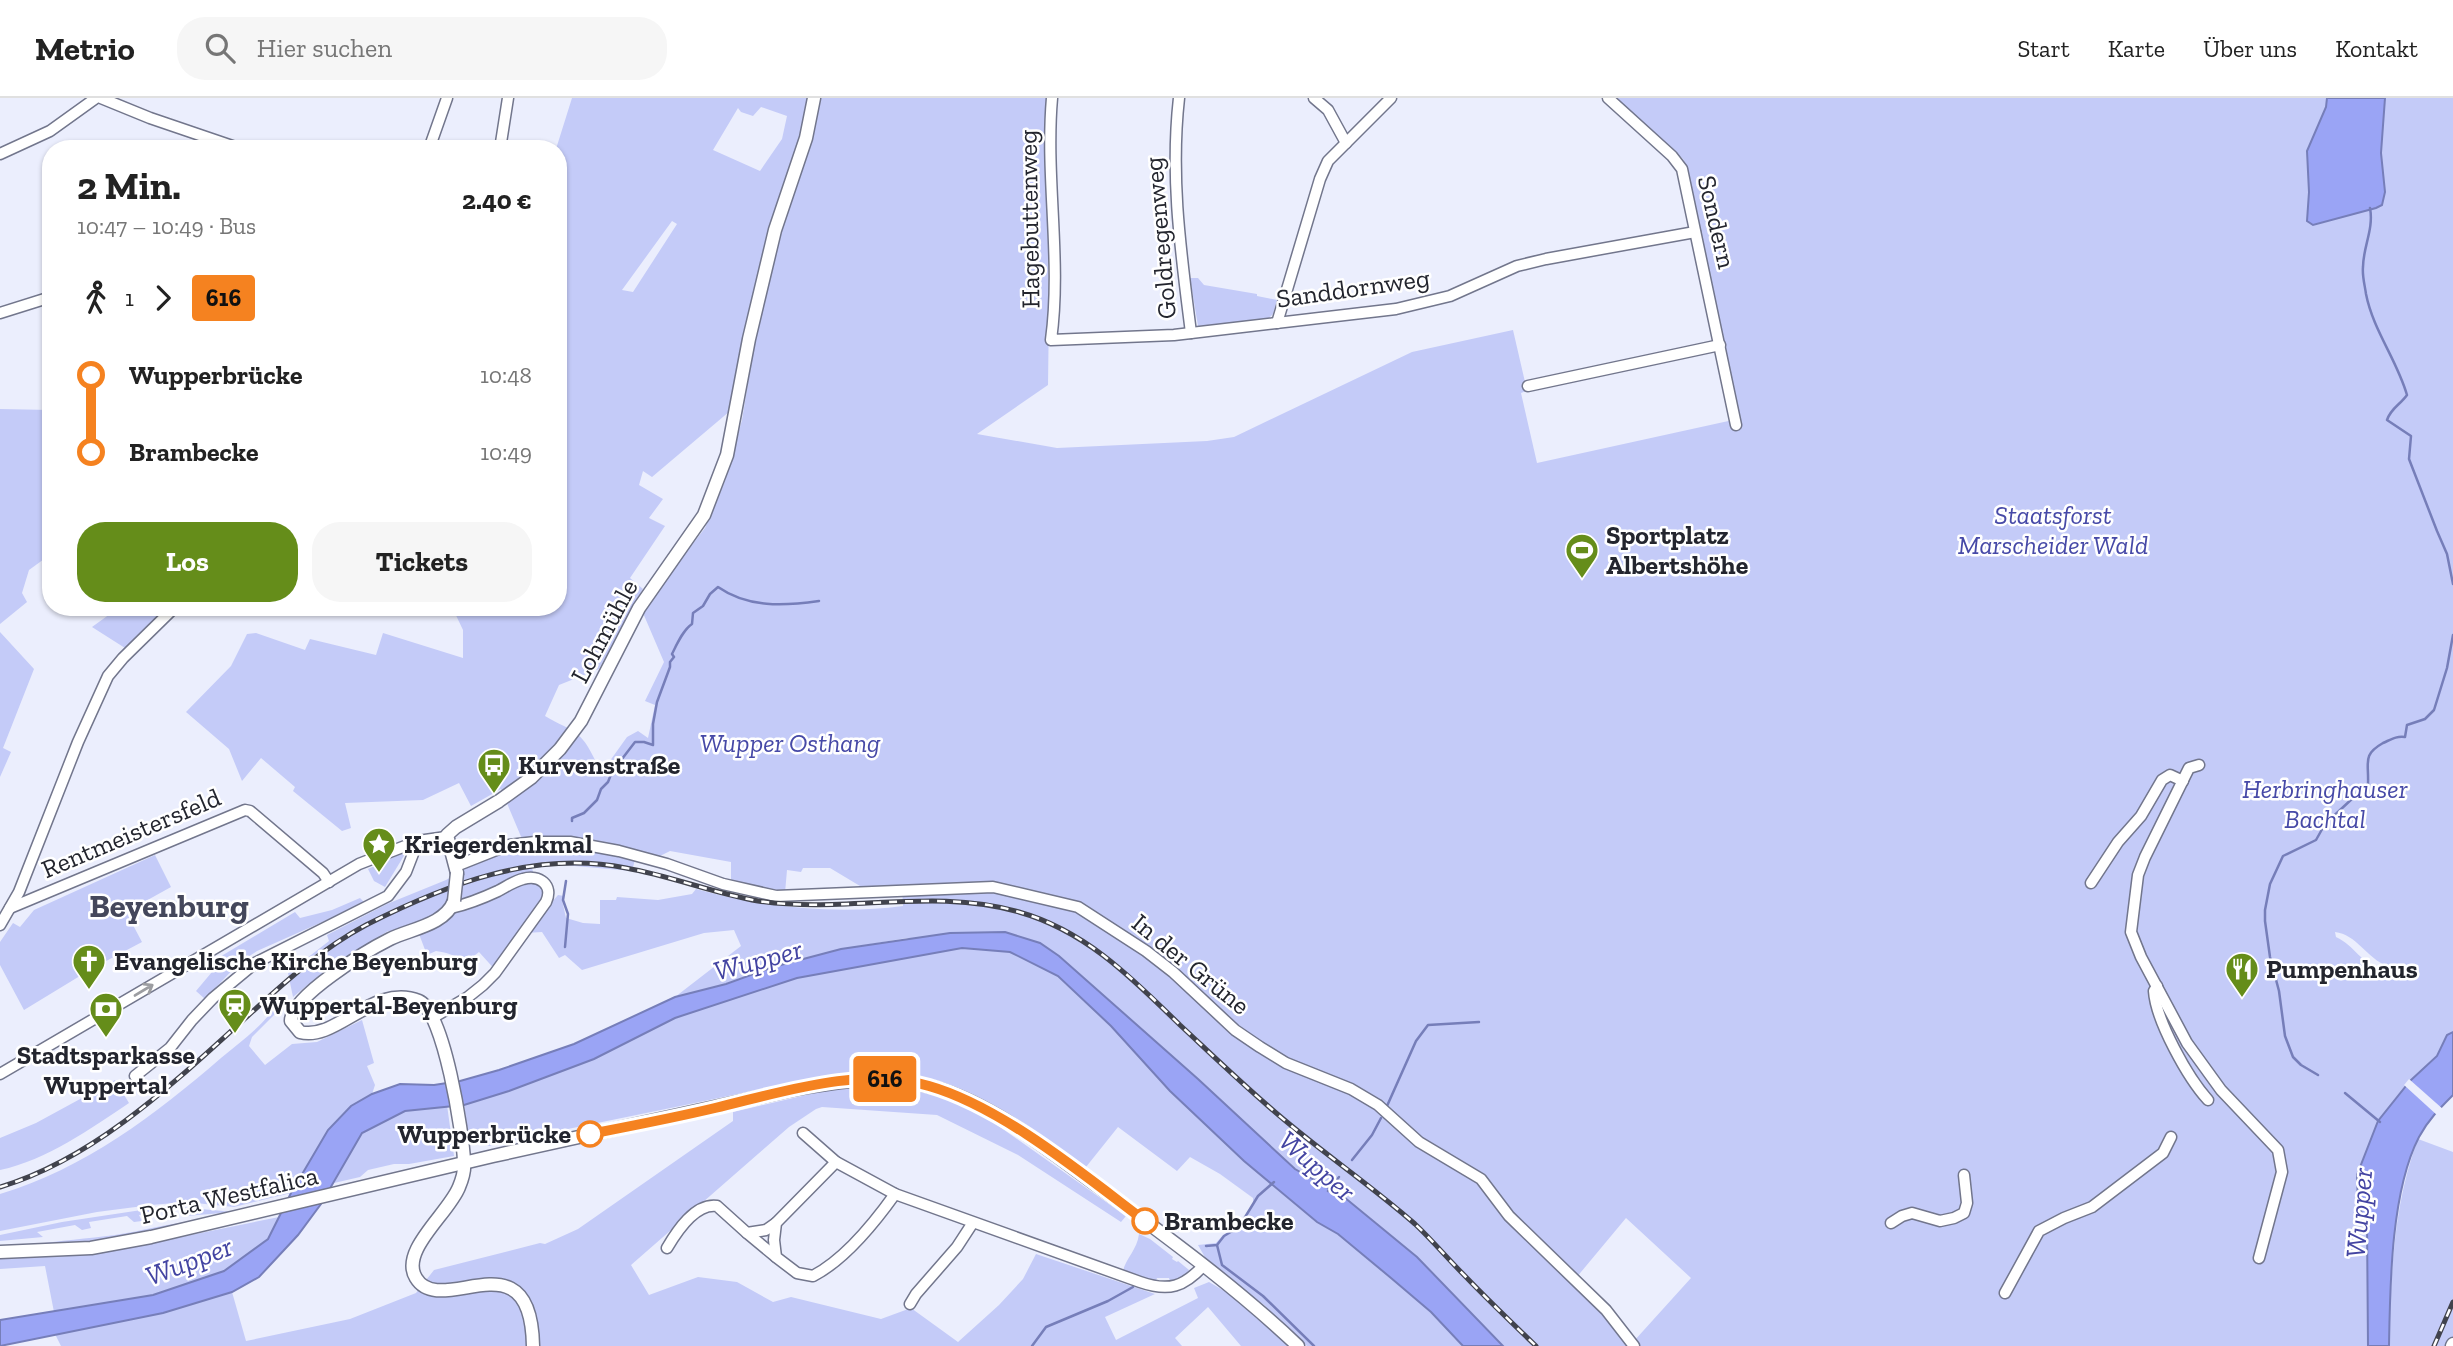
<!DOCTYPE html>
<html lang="de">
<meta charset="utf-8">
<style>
:root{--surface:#fff;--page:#f6f6f6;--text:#222;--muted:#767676;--line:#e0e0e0;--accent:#658d1a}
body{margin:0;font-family:"Zilla Slab",serif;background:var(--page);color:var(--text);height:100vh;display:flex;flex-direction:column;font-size:26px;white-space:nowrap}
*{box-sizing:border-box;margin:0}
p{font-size:23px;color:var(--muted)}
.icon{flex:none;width:38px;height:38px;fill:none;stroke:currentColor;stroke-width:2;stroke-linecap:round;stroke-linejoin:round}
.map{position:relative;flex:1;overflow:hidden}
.drawer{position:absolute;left:42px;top:42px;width:525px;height:476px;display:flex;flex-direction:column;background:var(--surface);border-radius:28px;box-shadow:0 2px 5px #0004}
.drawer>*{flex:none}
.badge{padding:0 14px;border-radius:5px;font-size:24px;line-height:46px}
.map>.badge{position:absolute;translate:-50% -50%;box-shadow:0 0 0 4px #fff}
.legs{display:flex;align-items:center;gap:10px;height:77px;padding:0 35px;font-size:23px}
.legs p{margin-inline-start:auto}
.summary{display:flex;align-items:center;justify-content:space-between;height:119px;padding:0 35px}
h1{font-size:38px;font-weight:800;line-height:52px}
.cta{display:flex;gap:14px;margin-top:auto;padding:14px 35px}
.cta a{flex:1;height:80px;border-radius:28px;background:var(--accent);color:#fff;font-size:28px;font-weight:800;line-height:80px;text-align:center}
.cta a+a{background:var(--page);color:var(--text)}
ul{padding:0 35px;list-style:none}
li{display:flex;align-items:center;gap:24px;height:77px;font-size:26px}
li i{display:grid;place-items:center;width:10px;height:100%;margin:0 9px;background:currentColor}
li i::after{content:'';width:18px;height:18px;margin:-9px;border:5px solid;border-radius:50%;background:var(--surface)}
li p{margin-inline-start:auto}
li:first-child i{background:linear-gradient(#0000 50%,currentColor 0)}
li:last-child i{background:linear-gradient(currentColor 50%,#0000 0)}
header{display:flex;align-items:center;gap:42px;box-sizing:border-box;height:98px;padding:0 35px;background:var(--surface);border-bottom:2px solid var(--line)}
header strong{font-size:33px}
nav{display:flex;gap:38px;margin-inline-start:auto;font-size:24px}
.search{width:490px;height:63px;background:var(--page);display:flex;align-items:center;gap:18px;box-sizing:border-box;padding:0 24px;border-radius:28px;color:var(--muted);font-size:26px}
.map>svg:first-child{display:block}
</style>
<header>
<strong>Metrio</strong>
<div class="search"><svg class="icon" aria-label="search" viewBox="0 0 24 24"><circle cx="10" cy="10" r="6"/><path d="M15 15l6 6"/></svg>Hier suchen</div>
<nav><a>Start</a><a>Karte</a><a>Über uns</a><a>Kontakt</a></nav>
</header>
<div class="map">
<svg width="2453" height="1248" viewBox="0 0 2453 1248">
<rect width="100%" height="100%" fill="#ebeefd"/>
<!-- green -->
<g fill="#c4cbf8" fill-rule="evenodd">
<path d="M572,0h476l-2,23 3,189 -1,75 -71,49 80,14 150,-7 27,-4 178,-85 101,-22 12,52 1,9 -5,2 16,70 196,-43 7,1 -53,-253 -4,-9 -70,-61h840v934l-6,3 -10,21 -27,25 -32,40 -21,54 1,30 9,17 1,124h-880l-418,-369 -58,-32 -105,-7 -66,11 -69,18 -48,17 -49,13 66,-51 -7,-16 -30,3 -122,37 -17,-15 -6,3 -17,-26 -16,1 -28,40 -19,-21 -13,10c-11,-7 -18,-9 -30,-11l-9,4 -8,-21 -31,-3 -66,42 -29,24 -5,-24 41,-32 -2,-6 60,-31 59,-24 47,-27 32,-7 -24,-57 -30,17 -12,-23 -36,17 -78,3 6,25 -9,3 -49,-40 2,-4 -34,-29 -19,23 -13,-32 -43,-37 45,-46 16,-32 9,-1 49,17 5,-11 66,16 7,-22 80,25v-28l-10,-21 -3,-2h108v-458h-2zM761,9l26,9 -5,23 -22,32 -47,-21 25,-42 3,4 12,4zM672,123l5,3 -44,68 -11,-2zM761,161l13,5 -19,76 -13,80 -17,61 -20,47 -45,58 -17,27 21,49 -19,39 10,4 -7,33 -10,-7 -11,6 -20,28 -11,-3c-16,-34 -22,-29 -51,-46l14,-31 40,-16 44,-80 -13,-11 35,-52 -16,-8 14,-19 -24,-14 4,-14 9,6 78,-66 13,-74zM670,753l61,11v21l54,10 2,-23 14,2 2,-4h27l30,18v3l42,-2 1,19c-68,9 -141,1 -207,-17l-4,5 -34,6 -41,-3 -1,3h-16v24l-17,-1 -17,-5 -4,-18 2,-4 -6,-1 -32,37 21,-37c-4,-11 -13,-16 -15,-27l31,-3 69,6 5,-19 19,6zM2335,834c21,2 33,27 52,34l-3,7c-23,-10 -29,-27 -48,-36zM1626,1120l65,60 -57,63 -58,-63z"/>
<polygon points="1190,180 1198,180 1204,187 1257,196 1257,198 1277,202 1273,216 1268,221 1198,228"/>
<polygon points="0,311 51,312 51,456 29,472 22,495 27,504 0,526"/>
<polygon points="108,509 167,509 125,550 92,529 110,516"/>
<polygon points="0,534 34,571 3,650 11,654 0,679"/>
<polygon points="403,755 405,756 385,789 374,783 368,771"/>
<polygon points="155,757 171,789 126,814 142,844 93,870 24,912 0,867 0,844 13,825 20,829 34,812"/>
<polygon points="360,800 365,805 257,853 240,864 205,901 196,893 217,868 213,863 295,814 300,820 332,812"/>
<path d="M962,850l48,4 48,24 53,50 59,65 74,70 73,61 21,12 53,44 40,34 32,34h-156l-44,-42 -53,-38 -12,-21 18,-2 7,-8 15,-8 15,-24v-5l-33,-24 -30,-17 -13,14 -59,-44 -32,40c-56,-37 -111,-79 -179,-91 -57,-10 -118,8 -174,19 -81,17 -163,33 -244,51l-16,-4 -5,-10 -4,-27 130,-46 81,-41 122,-40z"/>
<path d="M280,900l5,6 -33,33 -3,9 16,19 27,-21 25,-2 45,-22 12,43 -7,3 8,19 -3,9 -21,12 -23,24 -37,63 -57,14 -48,-5 -35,3 -54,7 -97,19v-37c84,-25 155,-79 221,-136 22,-19 46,-34 59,-60z"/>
<path d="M115,982l14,23c-39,26 -82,57 -129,67v-32l36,-15z"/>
<polygon points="874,989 922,994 947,1001 983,1017 1126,1118 1121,1124 1018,1057 937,1017 822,1009 816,1011 789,1029 631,1167 649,1197 698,1179 737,1184 773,1204 791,1199 881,1221 911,1210 958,1244 999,1207 1023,1181 1036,1156 1155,1196 1105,1219 1116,1242 1198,1200 1194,1190 1209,1184 1233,1198 1290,1248 1241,1248 1208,1209 1175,1240 1182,1248 61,1248 55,1236 163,1215 232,1194 246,1243 350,1221 416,1195 434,1172 540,1145 545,1146 578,1131 733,1023 733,1014 828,992"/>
<polygon points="447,1007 454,1058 409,1066 394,1066 368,1072 360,1079 334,1085 362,1035 405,1013"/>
<path d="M2418,1041l35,13v194h-64c2,-70 4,-141 29,-207z"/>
<polygon points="168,1108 234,1114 186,1118 178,1111 139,1117 142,1123 134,1124 127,1118 89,1124 91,1130 82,1132 75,1127 37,1134 43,1139 0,1143 0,1137 62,1124"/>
<path d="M279,1119c-4,7 -7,17 -13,23 -50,53 -144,60 -212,72l-9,-46 -45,3v-12l69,-1 43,-5z"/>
<path d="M196,1123l-103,21 -60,3c26,-5 55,-6 82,-10 27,-4 54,-12 81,-14z"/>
<path d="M1139,1136l11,5 23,18 -1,2 5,3 1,-1 11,9 -2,4 -17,8 -1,-4h-12l-2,5 -32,-12c3,-13 14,-21 16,-37z"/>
</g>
<!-- water -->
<g fill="#9aa4f5" stroke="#767eb9" stroke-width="2">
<polygon points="2327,0 2385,0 2381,55 2385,94 2382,107 2376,110 2313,127 2307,123 2309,94 2307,53 2326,9"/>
<polygon points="1005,834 1040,845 1059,858 1198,981 1295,1071 1344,1099 1417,1159 1503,1248 1463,1248 1431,1214 1391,1180 1338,1136 1317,1124 1244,1063 1170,993 1111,928 1058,878 1010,854 962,850 797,880 675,920 594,961 509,993 464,1007 405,1013 362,1035 321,1106 298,1137 259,1179 232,1194 163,1215 0,1248 0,1222 153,1197 224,1173 268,1141 291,1095 328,1032 351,1008 372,996 400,986 434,987 460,983 499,972 574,946 675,899 726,886 773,869 841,851 950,835"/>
<path d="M2453,934v63c-13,13 -25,25 -34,42 -28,54 -29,148 -30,209h-21l-1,-123 -9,-18 -1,-30 21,-54 32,-40 27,-25 10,-21z"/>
</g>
<!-- pier -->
<polygon fill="#ebeefd" points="2409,981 2444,1012 2438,1018 2404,987"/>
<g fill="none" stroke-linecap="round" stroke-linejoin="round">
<!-- stream -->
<g stroke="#767eb9" stroke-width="2.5">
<path d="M2370,110c4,21 -7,39 -7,59 -1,9 2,19 3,27 7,36 31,66 41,101 -7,10 -16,13 -20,25l24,16 -2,23 28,72 10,23 6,30"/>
<path d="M572,723v-3l12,-5 13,-13 4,-11 7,-7 4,-10 23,-30h9l9,3v-21l4,-22 13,-35v-5l4,-5 -2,-3c5,-10 11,-24 20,-30l1,-11 10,-7 7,-12 8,-7c30,21 66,19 101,14"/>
<polyline points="565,849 568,816 563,802 566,783"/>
<path d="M2318,977l-17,-10 -8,-8 -8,-21 -6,-45 -9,-34 -5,-36v-11l5,-26 13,-28 33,-16 9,-16 43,-40c1,-22 -6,-29 15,-41 9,-4 13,-7 22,-6l2,-12 18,-6 9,-9 13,-42 6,-33"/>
<polyline points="2345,995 2380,1024"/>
<polyline points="1387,1008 1416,943 1428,927 1479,924"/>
<polyline points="1352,1062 1372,1037 1381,1020"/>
<polyline points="1328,1093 1339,1079"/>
<polyline points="1217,1147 1222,1167 1263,1198 1314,1248"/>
<polyline points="1206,1148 1217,1147 1224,1138 1239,1129 1258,1098 1274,1084"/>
<polyline points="1032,1248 1046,1229 1108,1203 1133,1189"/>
</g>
<defs>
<g id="minor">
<polyline points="101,0 150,20 241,51"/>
<path d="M1052,0c-7,80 10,162 -1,242l123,-5 222,-26 54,-13 67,-30 29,-7 149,-27"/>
<path d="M1179,0c-9,80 2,155 12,235"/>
<polyline points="1314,0 1328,12 1346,45"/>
<polyline points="1608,0 1672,58 1682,71 1736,327"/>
<polyline points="429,51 447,0"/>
<polyline points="500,51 508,0"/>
<polyline points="0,56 50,33 96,0"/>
<polyline points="0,215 51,199"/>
<polyline points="1277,225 1320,81 1328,63 1391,0"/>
<polyline points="1528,288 1720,247"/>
<polyline points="2199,667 2189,670 2145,759 2138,777 2131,834 2141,859 2187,945 2221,992 2278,1052 2282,1074 2259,1160"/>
<polyline points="456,768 509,747 535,744 570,744 619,753 667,766 723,786 776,798 993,789 1078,809 1146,853 1173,874 1235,932 1260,949 1286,965 1351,991 1378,1007 1419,1044 1481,1081 1509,1118 1606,1212 1634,1248"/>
<polyline points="2091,785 2118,744 2141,718 2162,682 2170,677 2183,683"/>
<polyline points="10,810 245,712 250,713 323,775 329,784"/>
<polyline points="0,827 19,794 78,644 108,578 123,560 175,509"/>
<path d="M2157,888l-3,5c2,30 34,87 54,109"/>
<path d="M434,919l34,-20 15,-12 12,-12 51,-71c8,-17 -7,-28 -23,-23 -9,2 -17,8 -25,12 -15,7 -30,13 -47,17"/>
<polyline points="0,976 359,766 418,743 446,739"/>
<polyline points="135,978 170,950 192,922 213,900 255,865 388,798 406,774 418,743"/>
<path d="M803,1035l33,29 59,32 245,88c29,10 44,5 64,-17"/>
<path d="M836,1064l-60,61 -2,17 2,17 21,16 16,3c31,-16 62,-54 82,-82"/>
<polyline points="1891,1125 1902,1118 1912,1115 1940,1123 1954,1120 1964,1115 1967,1105 1964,1077"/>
<polyline points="747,1135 776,1159"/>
<path d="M667,1150c10,-17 28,-45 50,-42l30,27 19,-3 10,-7"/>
<polyline points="2005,1195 2039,1133 2064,1120 2092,1109 2163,1055 2171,1039"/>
<polyline points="910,1206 916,1196 957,1149 972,1126"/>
</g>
<g id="major">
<polyline points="457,775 447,737 456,729 499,703 531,680 560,651 581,623 639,510 704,417 727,357 749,241 775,132 806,40 814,0"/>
<path d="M454,803c-9,24 -44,28 -64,38 -22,11 -100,58 -99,82l9,11c36,10 73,-49 119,-31 25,10 44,133 45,160 1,8 -2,19 -5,26 -10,26 -60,64 -43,91 25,42 115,-46 117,68"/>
<path d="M0,1154l91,-4 60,-11 342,-81 294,-65c46,-9 90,-16 137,-6 62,13 124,65 174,101 69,51 138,101 200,160"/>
<polyline points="2452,1248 2453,1246"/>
</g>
</defs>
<!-- minor casing -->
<use href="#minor" stroke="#72768c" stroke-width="13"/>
<!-- major casing -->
<use href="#major" stroke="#72768c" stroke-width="15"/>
<!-- minor -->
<use href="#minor" stroke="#fff" stroke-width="10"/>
<!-- major -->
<use href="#major" stroke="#fff" stroke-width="12"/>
<defs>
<g id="rail">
<path d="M0,1089c97,-29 178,-108 251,-174 36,-33 72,-65 115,-88 81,-41 168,-75 260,-57 45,8 87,25 132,33 87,13 176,-14 261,11 67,19 113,66 161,113 29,27 57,54 87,80 47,42 100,77 148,119 17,16 33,35 50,52 23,24 47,47 71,70"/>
<polyline points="2434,1248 2453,1204"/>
</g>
</defs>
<!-- rail casing -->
<use href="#rail" stroke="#41434d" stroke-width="5"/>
<!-- rail -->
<use href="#rail" stroke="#fff" stroke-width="2.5" stroke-dasharray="8" stroke-linecap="butt"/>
<defs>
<polyline id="major-bridge" points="454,803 457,775"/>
</defs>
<!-- major-bridge casing -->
<use href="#major-bridge" stroke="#72768c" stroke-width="15" stroke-linecap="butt"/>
<!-- major-bridge -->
<use href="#major-bridge" stroke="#fff" stroke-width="12"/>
</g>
<!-- one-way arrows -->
<defs><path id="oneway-shaft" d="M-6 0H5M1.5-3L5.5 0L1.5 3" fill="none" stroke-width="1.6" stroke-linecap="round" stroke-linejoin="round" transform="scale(1.75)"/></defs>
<use stroke="#9c9da1" href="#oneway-shaft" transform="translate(144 892) rotate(-31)"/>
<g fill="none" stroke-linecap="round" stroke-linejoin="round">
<defs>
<path id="line-1" d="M590,1036c41,-8 83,-16 125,-26 68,-16 144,-42 214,-22 73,21 155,89 216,135"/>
</defs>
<!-- line-1 casing -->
<use href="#line-1" stroke="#fff" stroke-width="16"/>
<!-- line-1 -->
<use href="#line-1" stroke="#f58220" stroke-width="10"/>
</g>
<!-- icons -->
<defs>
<symbol id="stadium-pin" viewBox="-11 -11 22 30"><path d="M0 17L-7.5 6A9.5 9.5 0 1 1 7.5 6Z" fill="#658d1a" stroke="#fff"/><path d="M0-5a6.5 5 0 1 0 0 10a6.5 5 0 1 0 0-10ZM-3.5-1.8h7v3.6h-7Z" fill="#fff"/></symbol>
<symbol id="bus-pin" viewBox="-11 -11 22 30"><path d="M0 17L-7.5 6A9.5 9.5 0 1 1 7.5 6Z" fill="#658d1a" stroke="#fff"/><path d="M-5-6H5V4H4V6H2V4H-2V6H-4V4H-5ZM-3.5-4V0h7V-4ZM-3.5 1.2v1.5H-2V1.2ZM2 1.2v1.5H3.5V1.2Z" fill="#fff"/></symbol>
<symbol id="sight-pin" viewBox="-11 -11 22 30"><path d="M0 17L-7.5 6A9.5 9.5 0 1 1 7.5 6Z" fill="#658d1a" stroke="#fff"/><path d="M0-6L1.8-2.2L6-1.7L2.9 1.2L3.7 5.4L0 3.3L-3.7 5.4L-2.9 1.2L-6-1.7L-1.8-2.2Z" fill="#fff"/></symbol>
<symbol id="church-pin" viewBox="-11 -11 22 30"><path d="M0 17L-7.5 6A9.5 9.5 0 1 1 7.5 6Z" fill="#658d1a" stroke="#fff"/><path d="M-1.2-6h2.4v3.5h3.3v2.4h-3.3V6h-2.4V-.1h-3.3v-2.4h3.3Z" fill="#fff"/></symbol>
<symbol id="restaurant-pin" viewBox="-11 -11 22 30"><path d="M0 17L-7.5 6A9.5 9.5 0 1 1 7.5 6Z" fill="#658d1a" stroke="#fff"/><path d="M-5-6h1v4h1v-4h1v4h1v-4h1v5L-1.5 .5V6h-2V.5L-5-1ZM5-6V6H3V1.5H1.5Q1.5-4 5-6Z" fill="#fff"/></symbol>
<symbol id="station-pin" viewBox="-11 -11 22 30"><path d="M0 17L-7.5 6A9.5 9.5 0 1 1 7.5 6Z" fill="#658d1a" stroke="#fff"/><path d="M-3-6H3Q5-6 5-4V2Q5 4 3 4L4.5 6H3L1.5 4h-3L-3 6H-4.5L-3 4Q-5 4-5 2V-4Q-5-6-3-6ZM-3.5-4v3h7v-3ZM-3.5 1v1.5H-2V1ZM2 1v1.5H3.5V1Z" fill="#fff"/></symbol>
<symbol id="bank-pin" viewBox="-11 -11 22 30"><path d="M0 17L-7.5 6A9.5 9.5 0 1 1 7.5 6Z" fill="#658d1a" stroke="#fff"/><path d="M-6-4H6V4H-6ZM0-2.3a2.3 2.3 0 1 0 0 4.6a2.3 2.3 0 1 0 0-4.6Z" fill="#fff"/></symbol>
</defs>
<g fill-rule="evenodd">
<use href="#stadium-pin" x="1563" y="433" width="38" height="52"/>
<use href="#bus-pin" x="475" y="648" width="38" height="52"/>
<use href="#sight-pin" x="360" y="727" width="38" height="52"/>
<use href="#church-pin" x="70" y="844" width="38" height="52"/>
<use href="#restaurant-pin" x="2223" y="852" width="38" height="52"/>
<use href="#station-pin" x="216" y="888" width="38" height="52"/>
<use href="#bank-pin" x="87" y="892" width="38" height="52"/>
</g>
<!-- markers -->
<g fill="#fff" stroke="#f58220" stroke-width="3.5">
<circle cx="590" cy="1036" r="12"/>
<circle cx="1145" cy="1123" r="12"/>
</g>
<g text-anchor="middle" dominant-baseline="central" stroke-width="5" stroke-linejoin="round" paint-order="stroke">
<!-- street labels -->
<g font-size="26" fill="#23252e" stroke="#fff">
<text transform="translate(1029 121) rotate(-91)">Hagebuttenweg</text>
<text transform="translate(1717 124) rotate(77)">Sondern</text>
<text transform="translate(1160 140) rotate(-95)">Goldregenweg</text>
<text transform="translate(1353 190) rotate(-8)">Sanddornweg</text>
<text transform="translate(604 533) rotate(-62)">Lohmühle</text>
<text transform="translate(131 735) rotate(-23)">Rentmeistersfeld</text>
<text transform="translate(1191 866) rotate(39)">In der Grüne</text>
<text transform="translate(229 1097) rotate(-13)">Porta Westfalica</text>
</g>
<!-- park labels -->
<g font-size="26" font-style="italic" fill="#4649a7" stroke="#fff">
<text x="2053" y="417">Staatsforst<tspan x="2053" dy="30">Marscheider Wald</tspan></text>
<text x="790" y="645">Wupper Osthang</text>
<text x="2325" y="691">Herbringhauser<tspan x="2325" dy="30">Bachtal</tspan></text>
</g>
<!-- poi labels -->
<g font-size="26" font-weight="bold" fill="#23252e" stroke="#fff" text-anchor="start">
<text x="1606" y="437">Sportplatz<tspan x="1606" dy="30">Albertshöhe</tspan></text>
<text x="518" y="667">Kurvenstraße</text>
<text x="404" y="746">Kriegerdenkmal</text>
<text x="114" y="863">Evangelische Kirche Beyenburg</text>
<text x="2266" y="871">Pumpenhaus</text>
<text x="260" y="907">Wuppertal-Beyenburg</text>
<text x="106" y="957" text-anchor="middle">Stadtsparkasse<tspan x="106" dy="30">Wuppertal</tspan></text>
</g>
<!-- stop labels -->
<g font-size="26" font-weight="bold" fill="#23252e" stroke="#fff" text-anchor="end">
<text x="571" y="1036">Wupperbrücke</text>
<text x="1164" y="1123" text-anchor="start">Brambecke</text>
</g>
<!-- water labels -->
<g font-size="28" font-style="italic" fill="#4344a2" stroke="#fff">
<text transform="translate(758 862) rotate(-15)">Wupper</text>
<text transform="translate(1317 1068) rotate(41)">Wupper</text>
<text transform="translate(2359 1115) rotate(-85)">Wupper</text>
<text transform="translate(189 1163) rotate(-21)">Wupper</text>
</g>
<!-- district labels -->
<g font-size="33" font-weight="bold" fill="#44475b" stroke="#fff">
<text x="169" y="807">Beyenburg</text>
</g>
</g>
</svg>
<b class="badge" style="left:885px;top:981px;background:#f58220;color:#111">616</b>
<section class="drawer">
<div class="summary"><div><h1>2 Min.</h1><p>10:47 – 10:49 · Bus</p></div><b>2.40 €</b></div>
<div class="legs"><svg class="icon" aria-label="walk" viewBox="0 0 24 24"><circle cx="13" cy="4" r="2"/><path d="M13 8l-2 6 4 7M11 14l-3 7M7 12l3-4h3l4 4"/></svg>1<svg class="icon" aria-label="forward" viewBox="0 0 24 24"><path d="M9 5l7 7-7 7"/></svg><b class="badge" style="background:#f58220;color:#111">616</b></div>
<ul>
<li><i style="color:#f58220"></i><b>Wupperbrücke</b><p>10:48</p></li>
<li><i style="color:#f58220"></i><b>Brambecke</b><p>10:49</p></li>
</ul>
<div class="cta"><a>Los</a><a>Tickets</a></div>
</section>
</div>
